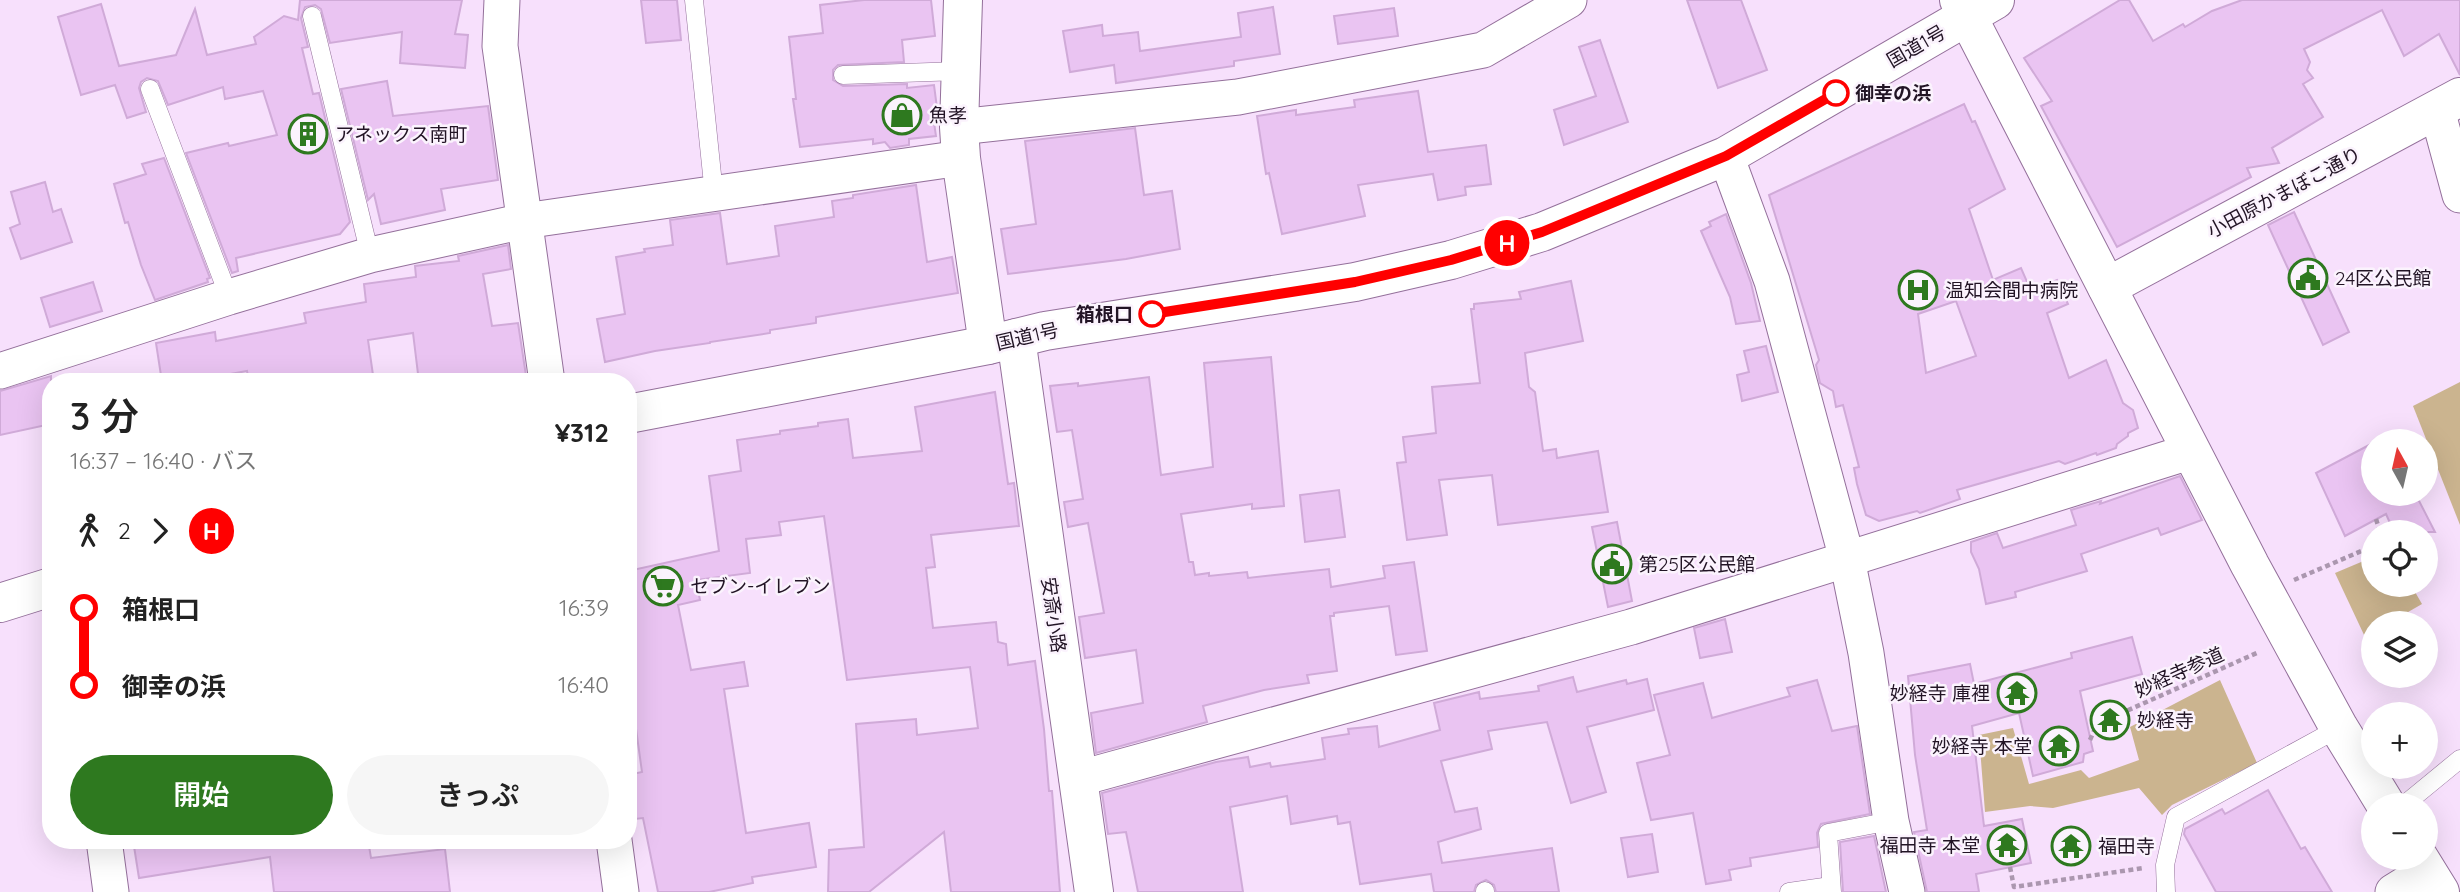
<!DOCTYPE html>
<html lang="ja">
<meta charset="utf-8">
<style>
:root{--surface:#fff;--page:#f6f6f6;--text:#222;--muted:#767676;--accent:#2e791f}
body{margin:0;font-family:Quicksand,"Noto Sans JP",sans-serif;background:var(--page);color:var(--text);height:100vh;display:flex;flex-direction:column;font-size:26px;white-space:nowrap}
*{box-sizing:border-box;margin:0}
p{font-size:23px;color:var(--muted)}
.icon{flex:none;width:38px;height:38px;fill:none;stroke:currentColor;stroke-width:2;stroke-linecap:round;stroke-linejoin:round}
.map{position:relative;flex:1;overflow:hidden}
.details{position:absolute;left:42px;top:373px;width:595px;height:476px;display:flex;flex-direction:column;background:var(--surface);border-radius:28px;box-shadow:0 7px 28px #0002}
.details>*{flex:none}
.badge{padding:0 14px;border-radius:23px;font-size:24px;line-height:46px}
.needle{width:46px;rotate:352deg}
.tools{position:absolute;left:2361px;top:429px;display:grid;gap:14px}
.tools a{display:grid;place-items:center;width:77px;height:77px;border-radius:50%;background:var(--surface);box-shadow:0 7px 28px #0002;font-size:35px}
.map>.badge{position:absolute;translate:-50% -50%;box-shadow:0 0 0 4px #fff}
.legs{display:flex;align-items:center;gap:10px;height:77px;padding:0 28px;font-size:23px}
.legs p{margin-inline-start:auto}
.headline{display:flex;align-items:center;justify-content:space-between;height:119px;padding:0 28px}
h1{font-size:38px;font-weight:600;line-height:52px}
.primary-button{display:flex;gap:14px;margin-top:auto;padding:14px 28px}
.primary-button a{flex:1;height:80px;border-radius:42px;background:var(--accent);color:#fff;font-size:28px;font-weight:600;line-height:80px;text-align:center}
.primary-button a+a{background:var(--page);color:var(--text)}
ul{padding:0 28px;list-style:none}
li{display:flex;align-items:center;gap:24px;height:77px;font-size:26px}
li i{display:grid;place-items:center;width:10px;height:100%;margin:0 9px;background:currentColor}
li i::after{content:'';width:18px;height:18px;margin:-9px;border:5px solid;border-radius:50%;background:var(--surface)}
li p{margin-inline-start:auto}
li:first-child i{background:linear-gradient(#0000 50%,currentColor 0)}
li:last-child i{background:linear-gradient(currentColor 50%,#0000 0)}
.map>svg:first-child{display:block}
</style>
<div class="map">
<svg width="2460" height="892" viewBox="0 0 2460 892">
<rect width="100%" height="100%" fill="#f7e0fc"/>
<!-- green -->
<g fill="#cbb48f">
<polygon points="2460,382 2460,525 2413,406"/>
<polygon points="2373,557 2373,584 2411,585 2422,604 2389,623 2373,623 2373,632 2365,637 2335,573"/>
<polygon points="2220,680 2257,763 2172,805 2162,815 2139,788 2053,808 2030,806 1985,812 1979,735 2013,728 2029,784 2081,770 2089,778 2139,760 2130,727"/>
</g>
<!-- building -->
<g fill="#eac4f2" stroke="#d0aad8" stroke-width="2" fill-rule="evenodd">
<polygon points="300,0 462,0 455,34 468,35 465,68 400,63 402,32 330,43 321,9 315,5 305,7 301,18 308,47 302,48 313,94 319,93 350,222 340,234 236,258 238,271 232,273 186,153 228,143 229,146 277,135 263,91 225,99 223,87 168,105 158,81 147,78 141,82 139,88 146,112 127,118 115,85 81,95 58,17 101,4 119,66 176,55 195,9 207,55 256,44 254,37 284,16 298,20"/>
<polygon points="641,0 677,0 681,40 646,43"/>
<polygon points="864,0 931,0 935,36 902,40 904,62 838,65 833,70 833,80 843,86 907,84 907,88 934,85 937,108 932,109 936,136 909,139 909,145 890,148 885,142 873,144 873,139 800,147 793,99 796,99 789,37 823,33 820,5"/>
<polygon points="1687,0 1741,0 1767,70 1718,88"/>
<polygon points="2120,0 2129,0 2153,41 2183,24 2185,27 2212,11 2242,0 2460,0 2460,75 2439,34 2404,56 2382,10 2304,49 2310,62 2307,70 2313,78 2303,84 2323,117 2272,148 2279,163 2247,168 2251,177 2117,247 2041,106 2052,101 2024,58"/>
<polygon points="1273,7 1280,54 1234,61 1234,66 1116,83 1114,65 1070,72 1063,31 1102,25 1103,36 1138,32 1140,51 1241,37 1238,13"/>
<polygon points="1394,8 1398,36 1338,44 1334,16"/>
<polygon points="1600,40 1628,122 1564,145 1554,110 1596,96 1579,47"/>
<polygon points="387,81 393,116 488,106 498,180 441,189 445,210 381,224 374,194 368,200 341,89"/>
<polygon points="1418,91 1428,152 1486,145 1491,184 1465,187 1466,195 1438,200 1433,174 1358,185 1365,216 1282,234 1269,173 1266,174 1257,116 1296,110 1296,115 1355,107 1354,100"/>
<path d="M1964,104l8,18 3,-1 30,68 -36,20 24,71 28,-12 10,23 26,-11 11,24 -21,9 22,65 37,-18 17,43 10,7 5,18 -10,5v3l-11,8 -1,4 -19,7 -1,-2 -31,11 -6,-3 -102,29 3,9 -40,14 -3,-2 -38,10 -13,-6 -9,-31 -3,-16 5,-1 -16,-62 -7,2 -3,-16 -13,-8 -4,-18 3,-5 -50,-165zM1956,301l20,55 -50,17 -8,-59z"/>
<polygon points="1135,128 1144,195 1172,191 1180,249 1126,259 1008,274 1001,229 1036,224 1025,141"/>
<polygon points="164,158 210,278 207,279 208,282 155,300 141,265 128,222 125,223 114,184 146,174 142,164"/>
<polygon points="45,182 53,212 61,209 72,242 21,259 10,228 20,224 11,192"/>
<polygon points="916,185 927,262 952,257 958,293 816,317 816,323 770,330 770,333 710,342 710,343 655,351 605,362 597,319 625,314 616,257 645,252 644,249 673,245 670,220 720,213 727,264 779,256 775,226 834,217 832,201 853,198 853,195"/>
<polygon points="2294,212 2349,332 2323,345 2268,225"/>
<polygon points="1726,214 1751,283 1760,321 1736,324 1730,297 1701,231 1711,226 1709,222"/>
<polygon points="508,245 511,269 483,274 492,326 518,323 527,382 419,382 413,333 368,340 374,382 249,382 247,371 187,382 162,382 156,343 215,332 216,341 306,323 304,313 366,302 364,284 416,277 415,266 459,261 458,256"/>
<polygon points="1571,281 1583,341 1525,353 1529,387 1535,392 1543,451 1556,449 1557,458 1598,451 1608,512 1498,525 1492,475 1439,480 1447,535 1407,540 1397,463 1406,462 1403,437 1436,433 1432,387 1480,383 1471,309 1474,309 1474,304 1521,299 1519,292"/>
<polygon points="93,282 102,311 50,327 41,298"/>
<polygon points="1766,346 1778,392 1742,401 1737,375 1749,372 1744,351"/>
<polygon points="1271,357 1284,506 1252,509 1252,504 1181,514 1189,562 1193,562 1195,575 1209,573 1209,576 1247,572 1248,578 1329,569 1331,587 1385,578 1383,566 1414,562 1427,651 1396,655 1389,606 1334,613 1334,616 1330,616 1337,671 1307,675 1309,683 1264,690 1203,706 1207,722 1096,753 1091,713 1143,703 1136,650 1085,658 1079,617 1104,613 1088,523 1068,527 1064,502 1083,499 1072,430 1057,432 1050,386 1078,383 1078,386 1149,377 1161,475 1213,467 1204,363"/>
<polygon points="51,376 51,424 0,435 0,391"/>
<polygon points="995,392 1008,484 1014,483 1019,526 931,535 935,567 926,568 933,628 996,622 998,642 1006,644 1008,665 1035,661 1044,729 1049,791 1052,791 1060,892 951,892 944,832 869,892 828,892 829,850 864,847 856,724 916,719 917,735 978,728 970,667 847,680 824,516 779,522 781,535 746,539 750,573 696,580 700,600 678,605 691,670 744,662 748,686 724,689 746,833 809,823 816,867 752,877 753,883 709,892 658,892 643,818 635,819 628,779 628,775 642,772 632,700 628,701 628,571 719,551 709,476 741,471 737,440 780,434 780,431 818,426 818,423 848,419 853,458 922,451 915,407"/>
<polygon points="2373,443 2373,494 2423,494 2417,497 2435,532 2394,532 2386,514 2345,536 2316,473"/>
<polygon points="2180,476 2202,520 2161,535 2158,528 2081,554 2087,571 2015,592 2016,597 1986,604 1979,569 1971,552 1971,542 1997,533 2003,548 2076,525 2071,510 2101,501 2100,504"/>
<polygon points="1339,490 1345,537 1305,542 1300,495"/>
<polygon points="1617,522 1632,601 1608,607 1592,527"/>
<polygon points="1725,619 1732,652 1700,658 1694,628"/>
<polygon points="2132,637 2142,674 2080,691 2093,751 2084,754 2083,762 2033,776 2019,713 1972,726 1984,826 2022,819 2031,863 1976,874 1979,892 1927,892 1914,832 1927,830 1915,755 1908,676 1970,664 1974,684 2072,658 2071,653"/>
<polygon points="1573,677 1577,692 1626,680 1627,684 1647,679 1654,710 1587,727 1606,792 1571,803 1547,722 1488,731 1492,749 1441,761 1455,812 1477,808 1481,829 1438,842 1442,863 1552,848 1559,892 1496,892 1494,885 1486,880 1476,885 1474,892 1434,892 1431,874 1360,884 1350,822 1338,824 1337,816 1291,824 1287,796 1230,807 1243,892 1138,892 1126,832 1108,834 1102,793 1216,762 1248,757 1250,767 1270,763 1271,767 1325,759 1322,738 1349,734 1348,729 1377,726 1379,747 1440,730 1434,703 1479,692 1480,699 1539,691 1538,686"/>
<polygon points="1817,680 1832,731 1857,726 1870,814 1821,824 1817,833 1818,847 1750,858 1751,866 1729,870 1731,880 1706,884 1693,813 1651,820 1637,763 1670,755 1654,695 1703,683 1712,718 1790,696 1787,688"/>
<polygon points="2268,790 2301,849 2305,847 2332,892 2216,892 2184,834 2185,829 2222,809 2225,814"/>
<polygon points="1652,834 1658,872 1628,877 1621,838"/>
<polygon points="1874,836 1886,892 1843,892 1840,842"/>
<polygon points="133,840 368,840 371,858 445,849 450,892 274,892 270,857 139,878"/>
</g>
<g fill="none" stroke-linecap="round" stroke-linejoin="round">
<defs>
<g id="service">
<polyline points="694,0 714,194"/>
<polyline points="312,16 370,255"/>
<polyline points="843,75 960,71"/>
<polyline points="150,89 229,297"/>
<polyline points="2404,805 2460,759"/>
<polyline points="1485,891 1485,892"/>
<polyline points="1789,892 1831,886"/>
<polyline points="1832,892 1828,833 1891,821"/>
<polyline points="2166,892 2165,865 2176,817 2339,728"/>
</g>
<g id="minor">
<polyline points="502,0 500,46 547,382"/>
<polyline points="2437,110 2460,195"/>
<polyline points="959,127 1238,97 1483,50 1569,0"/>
<polyline points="1726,156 1772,281 1847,559 1866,653 1891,821 1907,892"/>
<polyline points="0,371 229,297 370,255 524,221 961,158"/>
<polyline points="1077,779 1631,627 2192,451"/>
<polyline points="104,840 111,892"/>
<polyline points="614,840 621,892"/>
<polyline points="2393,892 2427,871"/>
</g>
<g id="tertiary">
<polyline points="963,0 959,127 961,158 988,345"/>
<polyline points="1959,0 2250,565 2339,728 2386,805"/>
<polyline points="2107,287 2460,97"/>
<polyline points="1016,338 1094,892"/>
<polyline points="2419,858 2440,892"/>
</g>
<g id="trunk">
<polyline points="628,414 988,345 1045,331 1355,282 1451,260 1542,232 1726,156 1995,0"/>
<polyline points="0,603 51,587"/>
</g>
</defs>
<!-- service casing -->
<use href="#service" stroke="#94709b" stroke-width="19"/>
<!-- minor casing -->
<use href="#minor" stroke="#94709b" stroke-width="37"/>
<!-- tertiary casing -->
<use href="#tertiary" stroke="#94709b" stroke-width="40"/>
<!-- trunk casing -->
<use href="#trunk" stroke="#94709b" stroke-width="40"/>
<!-- path -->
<g stroke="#ab97af" stroke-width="4.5" stroke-dasharray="5 3.5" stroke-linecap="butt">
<polyline points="2376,519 2380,532"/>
<polyline points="2294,580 2373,546"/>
<polyline points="2090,740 2097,724 2259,652"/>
<polyline points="2010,867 2014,887 2143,868"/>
</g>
<!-- service -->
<use href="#service" stroke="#fff" stroke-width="18"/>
<!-- minor -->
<use href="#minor" stroke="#fff" stroke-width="35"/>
<!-- tertiary -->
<use href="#tertiary" stroke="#fff" stroke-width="38"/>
<!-- trunk -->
<use href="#trunk" stroke="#fff" stroke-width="38"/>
</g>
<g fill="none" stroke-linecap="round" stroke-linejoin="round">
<defs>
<polyline id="line-1" points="1152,314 1355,282 1451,260 1542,232 1726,156 1836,93"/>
</defs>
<!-- line-1 casing -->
<use href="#line-1" stroke="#fff" stroke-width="16"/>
<!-- line-1 -->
<use href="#line-1" stroke="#f00" stroke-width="10"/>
</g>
<!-- icons -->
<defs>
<symbol id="shop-ring" viewBox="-11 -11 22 22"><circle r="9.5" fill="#fbf3fd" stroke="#2e791f" stroke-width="1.5"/><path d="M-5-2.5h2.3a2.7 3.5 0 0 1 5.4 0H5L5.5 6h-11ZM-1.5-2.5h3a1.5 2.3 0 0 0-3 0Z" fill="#2e791f"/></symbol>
<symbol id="building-ring" viewBox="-11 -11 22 22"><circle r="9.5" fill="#fbf3fd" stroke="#2e791f" stroke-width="1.5"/><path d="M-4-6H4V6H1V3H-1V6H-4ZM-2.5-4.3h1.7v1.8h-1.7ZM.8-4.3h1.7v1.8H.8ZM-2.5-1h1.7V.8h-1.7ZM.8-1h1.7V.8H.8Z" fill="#2e791f"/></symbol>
<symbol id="civic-ring" viewBox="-11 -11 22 22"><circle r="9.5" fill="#fbf3fd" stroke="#2e791f" stroke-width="1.5"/><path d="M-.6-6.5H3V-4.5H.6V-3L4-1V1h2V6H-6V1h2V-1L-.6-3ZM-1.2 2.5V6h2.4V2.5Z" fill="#2e791f"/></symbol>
<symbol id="hospital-ring" viewBox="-11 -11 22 22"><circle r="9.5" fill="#fbf3fd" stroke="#2e791f" stroke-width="1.5"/><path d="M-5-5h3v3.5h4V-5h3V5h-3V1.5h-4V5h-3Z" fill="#2e791f"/></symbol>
<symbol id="supermarket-ring" viewBox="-11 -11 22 22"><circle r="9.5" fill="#fbf3fd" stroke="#2e791f" stroke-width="1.5"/><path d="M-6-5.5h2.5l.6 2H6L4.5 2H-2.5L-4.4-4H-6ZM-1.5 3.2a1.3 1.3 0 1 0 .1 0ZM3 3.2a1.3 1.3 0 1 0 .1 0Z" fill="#2e791f"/></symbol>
<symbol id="temple-ring" viewBox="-11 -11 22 22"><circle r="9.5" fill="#fbf3fd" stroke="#2e791f" stroke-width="1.5"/><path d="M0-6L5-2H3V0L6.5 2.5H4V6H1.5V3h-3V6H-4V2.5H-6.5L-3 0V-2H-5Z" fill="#2e791f"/></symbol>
</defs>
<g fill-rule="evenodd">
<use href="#shop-ring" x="880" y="93" width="44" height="44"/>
<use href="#building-ring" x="286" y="112" width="44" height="44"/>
<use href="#civic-ring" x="2286" y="256" width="44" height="44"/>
<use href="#hospital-ring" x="1896" y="268" width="44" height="44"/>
<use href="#civic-ring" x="1590" y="542" width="44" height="44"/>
<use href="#supermarket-ring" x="641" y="564" width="44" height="44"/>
<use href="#temple-ring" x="1995" y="671" width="44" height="44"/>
<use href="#temple-ring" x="2088" y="698" width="44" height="44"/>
<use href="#temple-ring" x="2037" y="724" width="44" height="44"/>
<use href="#temple-ring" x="1985" y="823" width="44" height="44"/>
<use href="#temple-ring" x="2049" y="824" width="44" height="44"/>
</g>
<!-- markers -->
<g fill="#fff" stroke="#f00" stroke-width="3.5">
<circle cx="1836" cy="93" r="12"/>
<circle cx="1152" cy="314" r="12"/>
</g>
<g text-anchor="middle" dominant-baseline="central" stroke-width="5" stroke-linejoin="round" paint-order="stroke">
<!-- street labels -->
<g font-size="19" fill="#221425" stroke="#fbf3fd">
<text transform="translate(1916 46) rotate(-30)">国道1号</text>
<text transform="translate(2284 192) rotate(-28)">小田原かまぼこ通り</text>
<text transform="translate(1027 336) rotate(-13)">国道1号</text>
<text transform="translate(1054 615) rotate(82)">安斎小路</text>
<text transform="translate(2179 672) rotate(-24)">妙経寺参道</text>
</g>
<!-- stop labels -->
<g font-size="19" font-weight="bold" fill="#221425" stroke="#fbf3fd" text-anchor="start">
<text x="1855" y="93">御幸の浜</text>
<text x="1133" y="314" text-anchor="end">箱根口</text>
</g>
<!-- poi labels -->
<g font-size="19" fill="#221425" stroke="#fbf3fd" text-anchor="start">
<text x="929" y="115">魚孝</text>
<text x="335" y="134">アネックス南町</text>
<text x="2335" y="278">24区公民館</text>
<text x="1945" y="290">温知会間中病院</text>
<text x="1639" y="564">第25区公民館</text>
<text x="690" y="586">セブン-イレブン</text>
<text x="1990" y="693" text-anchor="end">妙経寺 庫裡</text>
<text x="2137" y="720">妙経寺</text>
<text x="2032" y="746" text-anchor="end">妙経寺 本堂</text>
<text x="1980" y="845" text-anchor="end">福田寺 本堂</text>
<text x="2098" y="846">福田寺</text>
</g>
</g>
</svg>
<div class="tools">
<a><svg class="needle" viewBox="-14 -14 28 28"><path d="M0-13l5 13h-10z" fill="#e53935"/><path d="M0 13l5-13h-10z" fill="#767676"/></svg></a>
<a><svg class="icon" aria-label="locate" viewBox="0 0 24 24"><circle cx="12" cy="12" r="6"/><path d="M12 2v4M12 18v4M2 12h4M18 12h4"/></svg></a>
<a><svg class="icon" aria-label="layers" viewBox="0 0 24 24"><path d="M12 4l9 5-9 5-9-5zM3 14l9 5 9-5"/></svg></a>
<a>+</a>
<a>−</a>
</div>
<b class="badge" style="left:1507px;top:243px;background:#f00;color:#fff">H</b>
<section class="details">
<div class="headline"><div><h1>3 分</h1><p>16:37 – 16:40 · バス</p></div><b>¥312</b></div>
<div class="legs"><svg class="icon" aria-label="walk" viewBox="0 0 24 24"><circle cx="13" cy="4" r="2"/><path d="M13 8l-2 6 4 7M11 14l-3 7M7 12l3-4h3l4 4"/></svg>2<svg class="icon" aria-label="forward" viewBox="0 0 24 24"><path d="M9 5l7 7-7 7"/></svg><b class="badge" style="background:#f00;color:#fff">H</b></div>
<ul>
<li><i style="color:#f00"></i><b>箱根口</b><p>16:39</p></li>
<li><i style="color:#f00"></i><b>御幸の浜</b><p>16:40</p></li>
</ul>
<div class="primary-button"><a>開始</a><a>きっぷ</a></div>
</section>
</div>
